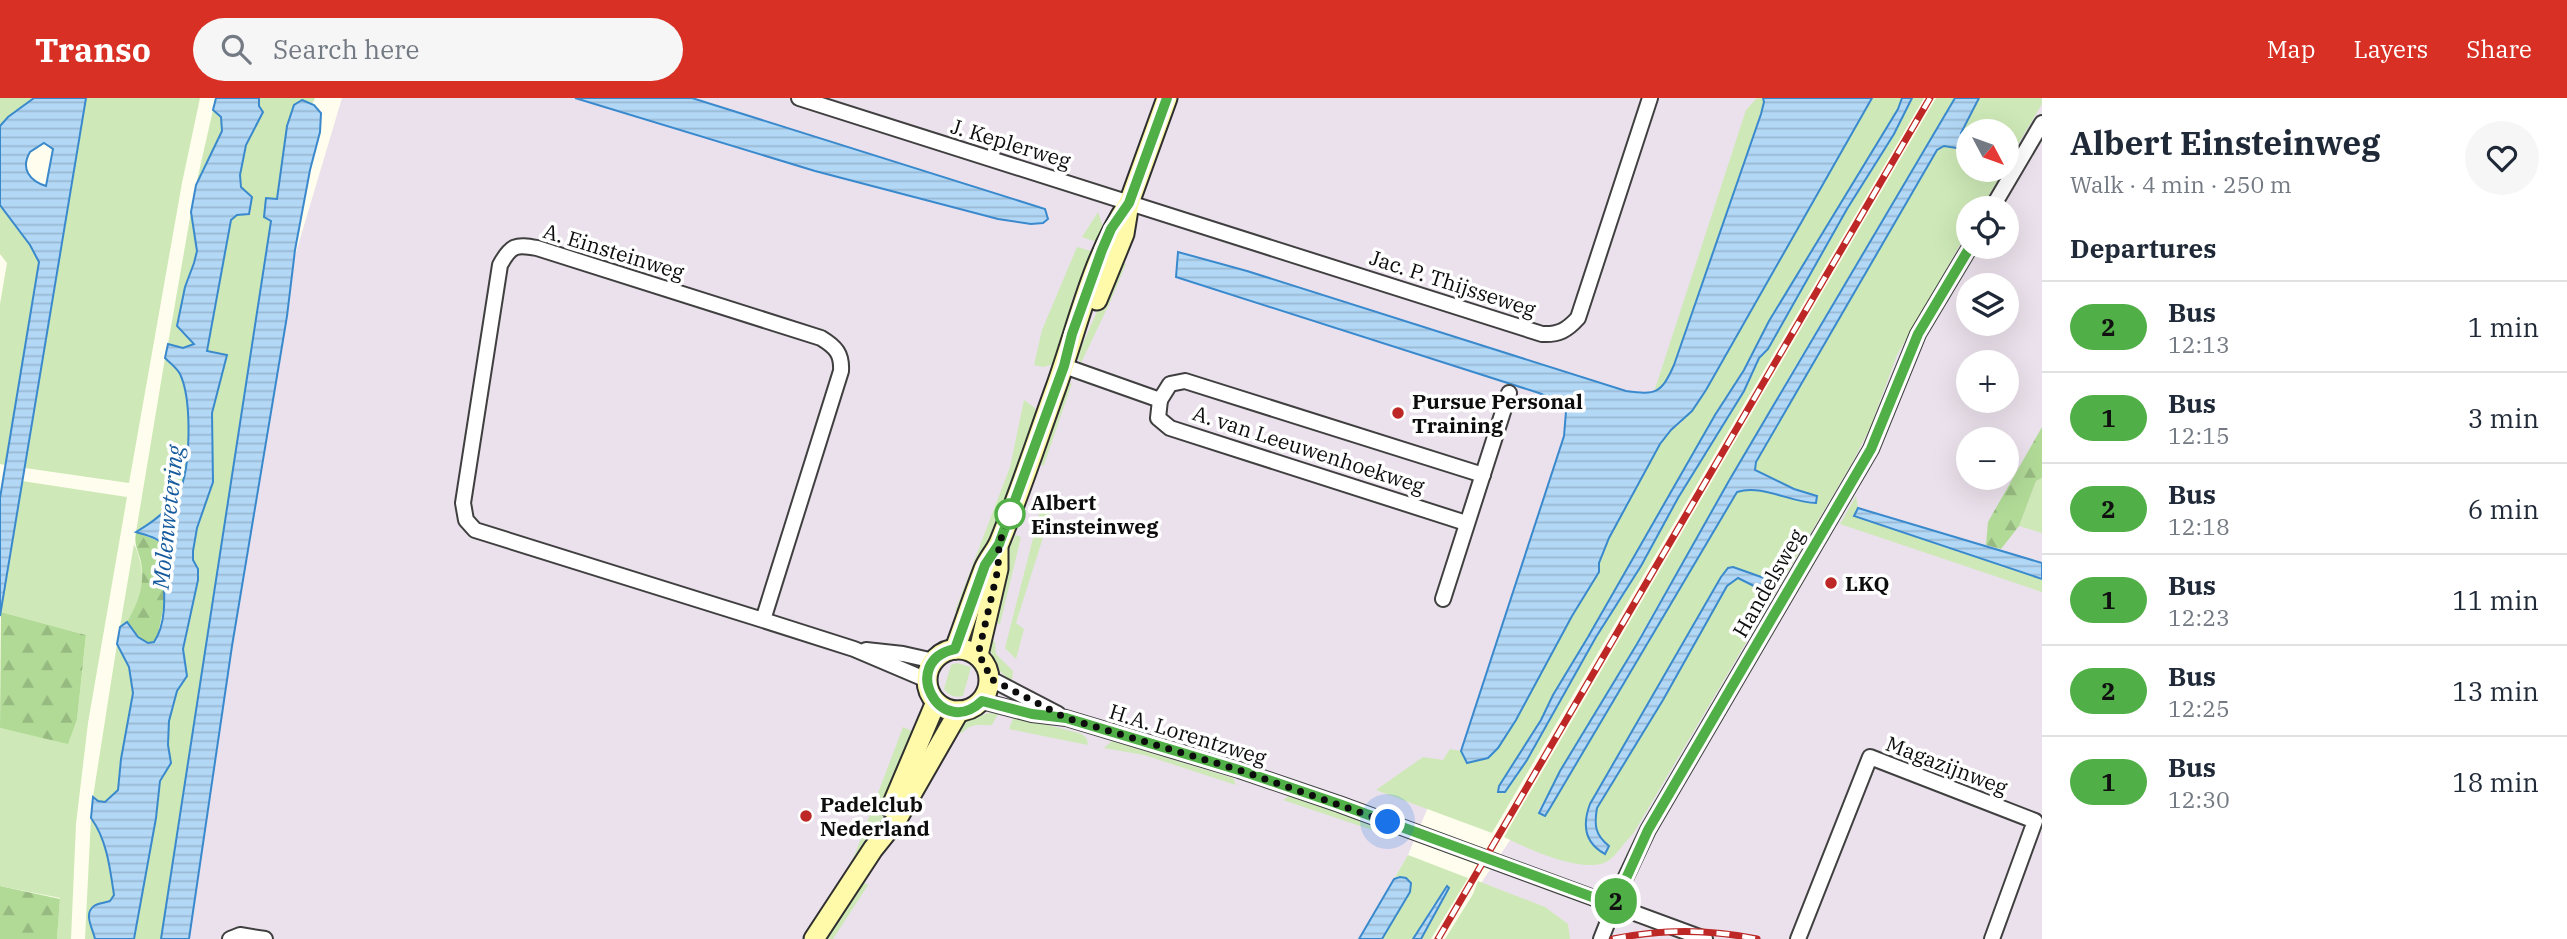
<!DOCTYPE html>
<meta charset="utf-8">
<style>
:root{--surface:#fff;--page:#f6f6f7;--text:#1f2937;--muted:#747a83;--line:#e0e1e3;--accent:#d93025}
body{margin:0;font-family:"IBM Plex Serif",serif;background:var(--page);color:var(--text);height:100vh;display:flex;flex-direction:column;font-size:26px;white-space:nowrap}
*{box-sizing:border-box;margin:0}
p{font-size:23px;color:var(--muted)}
.icon{flex:none;width:38px;height:38px;fill:none;stroke:currentColor;stroke-width:2;stroke-linecap:round;stroke-linejoin:round}
.map{position:relative;flex:1;overflow:hidden}
.sheet{display:flex;flex-direction:column;background:var(--surface);width:525px}
.sheet>*{flex:none}
.badge{padding:0 14px;border-radius:23px;font-size:24px;line-height:46px}
.needle{width:46px;rotate:131deg}
.tools{position:absolute;left:1956px;top:21px;display:grid;gap:14px}
.tools a{display:grid;place-items:center;width:63px;height:63px;border-radius:50%;background:var(--surface);box-shadow:0 7px 28px #0002;font-size:35px}
.you{position:absolute;width:35px;height:35px;margin:-18px;border:5px solid #fff;border-radius:50%;background:#1a73e8;box-shadow:0 0 0 10px #1a73e833}
.map>.badge{position:absolute;translate:-50% -50%;box-shadow:0 0 0 4px #fff}
h2{padding:0 28px;font-size:26px;line-height:63px}
.round{display:grid;place-items:center;flex:none;width:74px;height:74px;border-radius:37px;background:var(--page)}
.head{display:flex;align-items:center;justify-content:space-between;height:119px;padding:0 28px}
h1{font-size:33px;font-weight:700;line-height:52px}
ul{padding:0;list-style:none}
li{display:flex;align-items:center;gap:21px;height:91px;padding:0 28px;border-top:2px solid var(--line)}
li div{flex:1}
li b{display:block;font-size:26px}
li em{font-style:normal}
li .badge{min-width:77px;font-weight:700;text-align:center}
header{display:flex;align-items:center;gap:42px;box-sizing:border-box;height:98px;padding:0 35px;background:var(--accent);color:#fff}
header strong{font-size:33px}
nav{display:flex;gap:38px;margin-inline-start:auto;font-size:24px}
.search{width:490px;height:63px;background:var(--page);display:flex;align-items:center;gap:18px;box-sizing:border-box;padding:0 24px;border-radius:38px;color:var(--muted);font-size:26px}
main{display:flex;flex:1;min-height:0}
.map>svg:first-child{display:block}
</style>
<header>
<strong>Transo</strong>
<div class="search"><svg class="icon" aria-label="search" viewBox="0 0 24 24"><circle cx="10" cy="10" r="6"/><path d="M15 15l6 6"/></svg>Search here</div>
<nav><a>Map</a><a>Layers</a><a>Share</a></nav>
</header>
<main>
<div class="map">
<svg width="2042" height="841" viewBox="0 0 2042 841">
<defs>
<pattern id="forest-firs" width="22" height="20" patternUnits="userSpaceOnUse" patternTransform="scale(1.75)"><rect width="22" height="20" fill="#b1da97"/><path d="M5 1l3.5 6h-7zM16 11l3.5 6h-7z" fill="#97ba81"/></pattern>
<pattern id="water-rules" width="6" height="5" patternUnits="userSpaceOnUse" patternTransform="scale(1.75)"><rect width="6" height="5" fill="#b2d8f6"/><path d="M0 2.5h6" fill="none" stroke="#98b8d2"/></pattern>
</defs>
<rect width="100%" height="100%" fill="#fffded"/>
<!-- industrial -->
<g fill="#ebe1ec" fill-rule="evenodd">
<polygon points="342,0 1835,0 1667,312 1564,338 1461,653 1436,690 1408,757 1359,841 175,841 294,161"/>
<path d="M1979,0h63v841h-565l4,-56 34,-50 16,-12 430,-671h8v20h38v-39h-38v6l-5,-2zM1969,110h38v39h-38zM1969,187h38v39h-38zM1969,264h38v39h-38zM1969,341h38v39h-38z"/>
</g>
<!-- grass -->
<g fill="#cee9b7">
<polygon points="0,0 34,0 8,19 0,28"/>
<polygon points="86,0 200,0 182,85 129,385 25,370"/>
<polygon points="259,0 315,0 312,6 302,3 294,7 287,28 277,101 266,101 264,119 271,123 161,841 134,841 156,720 160,683 170,665 168,647 169,623 177,593 187,578 183,551 198,471 193,462 193,453 197,430 213,384 212,315 226,257 207,253 231,122 237,117 249,116 252,99 241,89 240,77 246,47 252,31 259,23"/>
<polygon points="1757,0 1763,0 1764,4 1727,119 1674,267 1665,287 1654,294 1746,12"/>
<polygon points="1872,0 1902,0 1898,11 1769,223 1744,272 1715,317 1588,539 1553,597 1541,622 1499,688 1505,694 1527,662 1596,539 1625,495 1678,400 1744,293 1759,260 1768,251 1847,111 1894,36 1912,0 1924,0 1492,735 1376,692 1423,659 1443,662 1450,651 1461,653 1467,661 1498,650 1516,622 1572,518 1599,474 1599,465 1609,440 1660,346 1671,332 1681,325 1737,237"/>
<path d="M1936,0h19l-162,272 -153,266 -3,8 -99,167 9,1 3,-4 187,-316c22,-6 55,4 76,12l4,-7 -23,-8 -39,-19 1,-8 181,-312 6,-5 26,5v20h35l-23,38h-12v21l-72,126 -27,73 -18,35 -219,371c-9,8 -17,23 -27,28 -24,12 -80,-14 -102,-25z"/>
<polygon points="1979,0 2042,0 2042,6 2007,65 2007,33 1969,33 1969,39 1961,35"/>
<polygon points="213,12 221,19 223,33 196,87"/>
<polygon points="0,107 30,147 39,164 5,367 0,366 0,206 7,165 0,156"/>
<polygon points="191,114 197,153 180,233 194,246 183,250 168,246"/>
<polygon points="1098,114 1103,129 1100,145 1082,139"/>
<polygon points="1077,149 1091,153 1071,204 1078,207 1054,266 1043,269 1034,267 1042,232"/>
<polygon points="1119,164 1126,166 1111,202 1081,265 1077,259"/>
<path d="M165,260c5,5 12,10 15,16 12,25 11,94 -1,118 -9,18 -26,30 -43,40z"/>
<polygon points="1072,285 1044,367 1042,368 1040,360 1067,287"/>
<polygon points="1024,302 1035,310 1036,320 963,515 955,513 1010,369"/>
<polygon points="2042,380 2042,435 2019,428 2036,383"/>
<polygon points="22,383 127,399 88,625 76,726 71,841 57,841 60,800 0,788 0,630 68,645 77,622 86,537 1,514"/>
<polygon points="1856,398 1858,410 1855,419 2042,481 2042,494 1840,426"/>
<polygon points="1041,409 1052,411 1016,525 1024,531 1016,561 1005,550"/>
<polygon points="1015,437 1021,439 1000,526 992,524 1009,442 1013,444"/>
<path d="M134,446c13,26 12,65 -14,83z"/>
<path d="M991,540l4,4 1,12 17,17 -1,10c-15,-9 -24,-25 -21,-43z"/>
<polygon points="117,546 129,569 133,595 121,661 118,692 105,704 97,703 93,699"/>
<path d="M957,565l14,4 -8,29c-7,2 -14,0 -19,-7l7,-24z"/>
<path d="M988,615l10,1 -6,11c-13,1 -19,-3 -30,8l-6,-1 10,-11z"/>
<polygon points="1014,618 1082,636 1087,641 1088,647 1009,631"/>
<polygon points="903,629 919,636 881,723 846,778 844,777 855,756"/>
<polygon points="1112,643 1233,680 1236,687 1144,657 1104,650"/>
<polygon points="1289,698 1394,734 1396,740 1283,702"/>
<path d="M91,720c16,22 19,50 23,77l-4,6 -14,4 -8,12 7,22h-10z"/>
<polygon points="1408,757 1468,780 1431,841 1421,841 1426,832 1435,804 1413,841 1382,841 1410,794 1411,785 1400,779 1394,781"/>
<polygon points="1478,783 1545,809 1568,826 1570,841 1445,841 1473,796"/>
<polygon points="863,784 868,787 833,841 825,841"/>
</g>
<!-- forest -->
<g fill="url(#forest-firs)">
<polygon points="2042,329 2042,380 2036,383 2019,428 2001,451 1986,447 1988,424"/>
<path d="M136,434l27,11 4,13 -4,8 2,36 -8,39 -3,3 -6,1 -10,-6 -11,-15c12,-20 19,-40 13,-64 -3,-10 -6,-14 -4,-26z"/>
<polygon points="1,514 86,537 77,622 68,646 0,630"/>
<polygon points="0,788 60,801 57,841 0,841"/>
</g>
<!-- water -->
<g fill="url(#water-rules)" stroke="#3a89cd" stroke-width="2" fill-rule="evenodd">
<path d="M34,0h52l-86,518v-118l39,-236 -9,-17 -30,-40v-79l8,-9zM44,45l9,6 -7,37c-16,-5 -26,-17 -16,-34z"/>
<path d="M216,0h43v8l4,6 -17,33 -6,30 1,12 11,10 -3,17 -12,1 -6,5 -24,131 20,4 -15,58 1,69 -16,46 -4,23v9l5,9v11l-15,69 4,27 -10,15 -8,30 -1,24 3,18 -11,18 -4,37 -22,121h-39c-2,-10 -12,-25 -1,-33 4,-3 11,-3 16,-5l4,-6c-4,-27 -7,-55 -23,-77l2,-21 5,4 7,1 13,-12 3,-31 12,-66 -4,-26 -12,-23 3,-17 7,-5 11,15 10,6 6,-1c14,-21 10,-51 9,-75 0,-7 5,-12 2,-20 -5,-9 -20,-12 -29,-15 17,-10 34,-22 43,-40 12,-24 13,-93 1,-118 -3,-6 -10,-11 -15,-16l3,-14 15,4 11,-4 -17,-18 8,-39 9,-24 3,-12 -6,-39 5,-27 26,-54 -1,-14 -8,-7z"/>
<polygon points="575,0 692,0 1045,111 1048,121 1043,125 1031,126 998,121 815,73"/>
<path d="M1763,0h109l-166,292 -14,21 -21,19 -11,14 -51,94 -10,25v9l-27,44 -56,104 -18,28 -10,10 -21,5 -6,-12 103,-315 2,-25 -8,-10 -19,-8 -363,-116 2,-25 69,19 379,120c30,4 35,3 48,-26l87,-251 3,-12z"/>
<polygon points="1902,0 1912,0 1894,36 1847,111 1768,251 1759,260 1744,293 1678,400 1641,468 1596,539 1527,662 1505,694 1498,694 1499,688 1541,622 1553,597 1588,539 1715,317 1744,272 1769,223 1898,11"/>
<path d="M1955,0h24l-18,35 8,4v13l-25,-4 -7,4 -181,312 -1,8 39,19 23,7 -1,7c-25,0 -53,-19 -79,-11l-187,316 -5,8 -6,-3 21,-42 77,-127 93,-165z"/>
<polygon points="302,2 314,7 321,15 320,34 310,72 295,152 287,218 232,548 189,841 161,841 271,123 264,119 266,100 277,101 287,28 294,7"/>
<polygon points="1858,410 2042,465 2042,481 1854,418"/>
<path d="M1733,469l31,11 4,3 -3,7 -3,2 -24,-12 -11,8 -64,114 -66,108c-3,17 -2,27 12,38l-4,8c-20,-11 -23,-29 -15,-50l131,-227 7,-9z"/>
<polygon points="1400,779 1406,780 1411,785 1410,794 1382,841 1359,841 1394,781"/>
<polygon points="1447,788 1449,790 1421,841 1413,841"/>
</g>
<g fill="none" stroke-linecap="round" stroke-linejoin="round">
<defs>
<g id="street">
<path d="M799,0l743,236c17,1 25,-4 36,-16l72,-220"/>
<polyline points="1992,110 2042,25"/>
<polyline points="1064,268 1160,302 1158,320 1170,330 1466,425"/>
<polyline points="1160,302 1170,286 1185,283 1483,377"/>
<polyline points="1443,501 1509,295"/>
<path d="M763,522l-288,-90 -9,-10 -3,-17 37,-238c11,-20 16,-21 37,-17l284,90c15,9 21,16 20,33l-78,249 91,29 73,31"/>
<polyline points="866,552 903,556 934,563"/>
<polyline points="989,580 1058,616"/>
<polyline points="982,603 1032,616 1066,620 1239,672 1339,706 1705,841"/>
<polyline points="230,841 240,837 265,841"/>
<polyline points="1601,841 1624,783 1648,732 1871,351 1918,236 1970,149"/>
<polyline points="1798,841 1870,659 2035,723 1992,841"/>
</g>
<g id="secondary">
<polyline points="1097,202 1124,136 1129,105 1167,0"/>
<circle cx="958" cy="582" r="31"/>
<path d="M955,551c10,-27 19,-54 29,-80 4,-10 12,-18 16,-28 20,-49 37,-101 55,-151 23,-63 36,-130 74,-187"/>
<polyline points="978,557 998,471 998,450"/>
<polyline points="891,710 936,604"/>
<polyline points="814,841 873,751 897,721 959,613"/>
</g>
</defs>
<!-- street casing -->
<use href="#street" stroke="#404040" stroke-width="18"/>
<!-- secondary casing -->
<use href="#secondary" stroke="#2f2f2f" stroke-width="23"/>
<!-- street -->
<use href="#street" stroke="#fff" stroke-width="14"/>
<!-- secondary -->
<use href="#secondary" stroke="#fefaa9" stroke-width="19"/>
<defs>
<g id="rail">
<polyline points="1438,841 1930,0"/>
<path d="M1613,841c48,-10 96,-10 144,0"/>
</g>
</defs>
<!-- rail casing -->
<use href="#rail" stroke="#bd2826" stroke-width="7"/>
<!-- rail -->
<use href="#rail" stroke="#fff" stroke-width="4.5" stroke-dasharray="13" stroke-linecap="butt"/>
</g>
<g fill="none" stroke-linecap="round" stroke-linejoin="round">
<defs>
<path id="line" d="M1167,0l-38,105 -18,26 -9,21 -30,84 -8,32 -54,148 -11,30 -14,21 -30,84c-57,12 -15,92 27,52l50,13 34,4 173,52 100,34 275,101 34,-75 223,-381 47,-115 52,-87"/>
</defs>
<!-- line casing -->
<use href="#line" stroke="#fff" stroke-width="16"/>
<!-- line -->
<use href="#line" stroke="#50af46" stroke-width="10"/>
<!-- walk -->
<polyline stroke="#0d0d0d" stroke-width="7" stroke-dasharray="0 12.6" points="1010,416 999,446 998,471 978,557 986,567 989,580 1066,620 1239,672 1388,724"/>
</g>
<!-- markers -->
<g fill="#bd2826" stroke="#fff" stroke-width="2.5">
<circle cx="1398" cy="315" r="7"/>
<circle cx="1831" cy="485" r="7"/>
<circle cx="806" cy="718" r="7"/>
</g>
<circle fill="#fff" stroke="#50af46" stroke-width="3.5" cx="1010" cy="416" r="14"/>
<g text-anchor="middle" dominant-baseline="central" stroke-width="7" stroke-linejoin="round" paint-order="stroke">
<!-- street labels -->
<g font-size="21" fill="#0d0d0d" stroke="#fff">
<text transform="translate(1011 45) rotate(17)">J. Keplerweg</text>
<text transform="translate(614 153) rotate(17)">A. Einsteinweg</text>
<text transform="translate(1453 185) rotate(18)">Jac. P. Thijsseweg</text>
<text transform="translate(1309 351) rotate(18)">A. van Leeuwenhoekweg</text>
<text transform="translate(1768 485) rotate(-60)">Handelsweg</text>
<text transform="translate(1188 636) rotate(17)">H.A. Lorentzweg</text>
<text transform="translate(1947 667) rotate(21)">Magazijnweg</text>
</g>
<!-- poi labels -->
<g font-size="21" font-weight="bold" fill="#0d0d0d" stroke="#fff" text-anchor="start">
<text x="1412" y="303">Pursue Personal<tspan x="1412" dy="24">Training</tspan></text>
<text x="1845" y="485">LKQ</text>
<text x="820" y="706">Padelclub<tspan x="820" dy="24">Nederland</tspan></text>
</g>
<!-- stop labels -->
<g font-size="21" font-weight="bold" fill="#0d0d0d" stroke="#fff" text-anchor="start">
<text x="1031" y="404">Albert<tspan x="1031" dy="24">Einsteinweg</tspan></text>
</g>
<!-- water labels -->
<g font-size="23" font-style="italic" fill="#175b9e" stroke="#fff">
<text transform="translate(167 419) rotate(-84)">Molenwetering</text>
</g>
</g>
</svg>
<div class="tools">
<a><svg class="needle" viewBox="-14 -14 28 28"><path d="M0-13l5 13h-10z" fill="#e53935"/><path d="M0 13l5-13h-10z" fill="#747a83"/></svg></a>
<a><svg class="icon" aria-label="locate" viewBox="0 0 24 24"><circle cx="12" cy="12" r="6"/><path d="M12 2v4M12 18v4M2 12h4M18 12h4"/></svg></a>
<a><svg class="icon" aria-label="layers" viewBox="0 0 24 24"><path d="M12 4l9 5-9 5-9-5zM3 14l9 5 9-5"/></svg></a>
<a>+</a>
<a>−</a>
</div>
<div class="you" style="left:1388px;top:724px"></div>
<b class="badge" style="left:1616px;top:803px;background:#50af46;color:#111">2</b>
</div>
<section class="sheet">
<div class="head"><div><h1>Albert Einsteinweg</h1><p>Walk · 4 min · 250 m</p></div><a class="round"><svg class="icon" aria-label="heart" viewBox="0 0 24 24"><path d="M12 20l-8-8c-3-5 5-10 8-4 3-6 11-1 8 4z"/></svg></a></div>
<h2>Departures</h2>
<ul>
<li><span class="badge" style="background:#50af46;color:#111">2</span><div><b>Bus</b><p>12:13</p></div><em>1 min</em></li>
<li><span class="badge" style="background:#50af46;color:#111">1</span><div><b>Bus</b><p>12:15</p></div><em>3 min</em></li>
<li><span class="badge" style="background:#50af46;color:#111">2</span><div><b>Bus</b><p>12:18</p></div><em>6 min</em></li>
<li><span class="badge" style="background:#50af46;color:#111">1</span><div><b>Bus</b><p>12:23</p></div><em>11 min</em></li>
<li><span class="badge" style="background:#50af46;color:#111">2</span><div><b>Bus</b><p>12:25</p></div><em>13 min</em></li>
<li><span class="badge" style="background:#50af46;color:#111">1</span><div><b>Bus</b><p>12:30</p></div><em>18 min</em></li>
</ul>
</section>
</main>
